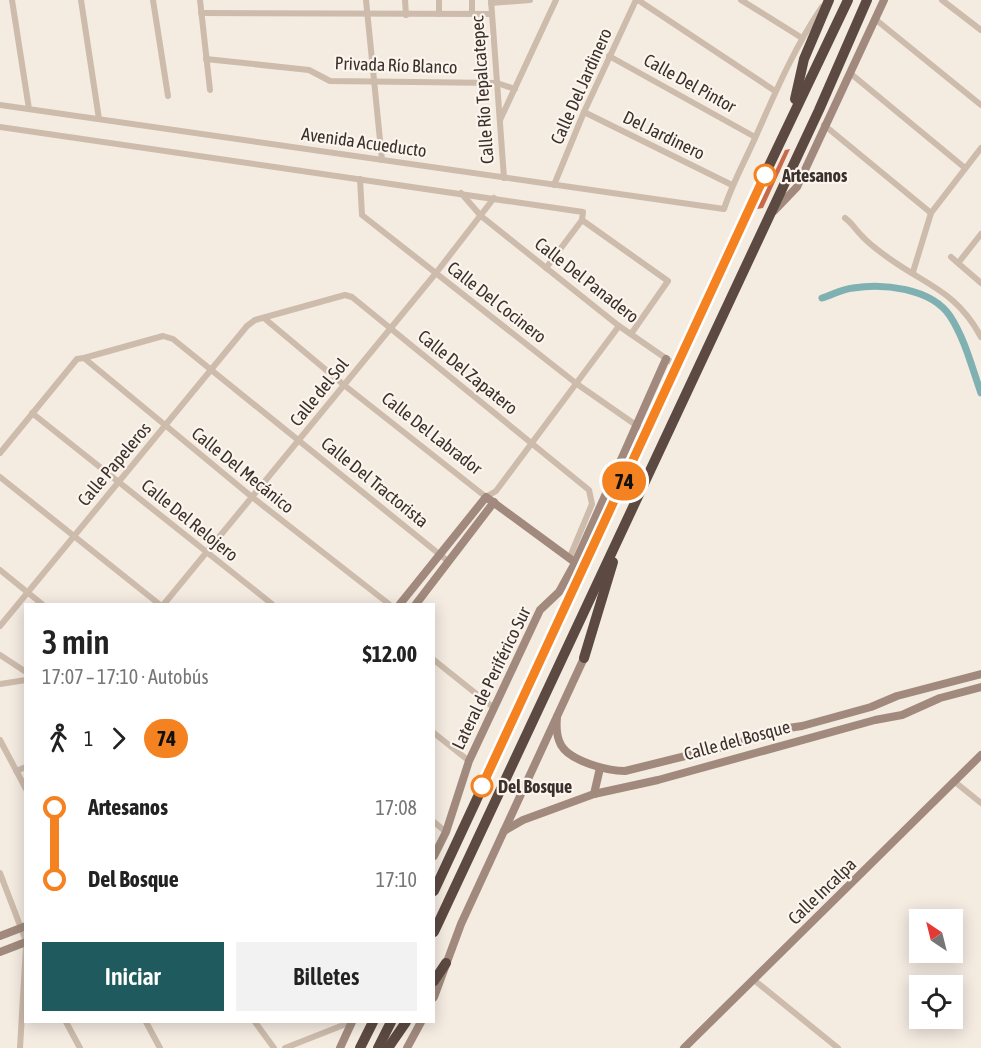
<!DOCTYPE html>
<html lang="es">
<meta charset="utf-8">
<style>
:root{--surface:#fff;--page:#f2f2f2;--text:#222;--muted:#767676;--accent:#1f5a5e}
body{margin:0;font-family:"Asap Condensed",sans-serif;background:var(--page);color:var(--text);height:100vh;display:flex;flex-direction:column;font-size:22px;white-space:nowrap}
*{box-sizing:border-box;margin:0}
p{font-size:20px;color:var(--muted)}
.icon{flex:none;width:33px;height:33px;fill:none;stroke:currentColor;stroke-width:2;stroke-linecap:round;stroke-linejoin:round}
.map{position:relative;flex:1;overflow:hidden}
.details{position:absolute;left:24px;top:603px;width:411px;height:420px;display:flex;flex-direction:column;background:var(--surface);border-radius:0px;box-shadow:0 3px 15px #0003}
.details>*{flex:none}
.badge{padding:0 12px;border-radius:20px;font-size:21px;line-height:39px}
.needle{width:39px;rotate:325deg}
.tools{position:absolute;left:909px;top:909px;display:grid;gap:12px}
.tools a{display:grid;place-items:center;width:54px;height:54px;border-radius:0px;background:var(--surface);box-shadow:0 3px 15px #0003;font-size:30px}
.map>.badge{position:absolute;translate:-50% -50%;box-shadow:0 0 0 3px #fff}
.legs{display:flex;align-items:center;gap:9px;height:66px;padding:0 18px;font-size:20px}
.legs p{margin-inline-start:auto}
.head{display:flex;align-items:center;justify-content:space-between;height:102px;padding:0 18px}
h1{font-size:33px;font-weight:600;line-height:45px}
.cta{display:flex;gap:12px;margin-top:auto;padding:12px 18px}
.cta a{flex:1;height:69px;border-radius:0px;background:var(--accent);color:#fff;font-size:24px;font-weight:600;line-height:69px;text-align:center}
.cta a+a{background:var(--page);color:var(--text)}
ul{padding:0 18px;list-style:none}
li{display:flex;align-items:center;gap:21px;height:72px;font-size:22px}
li i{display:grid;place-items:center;width:9px;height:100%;margin:0 8px;background:currentColor}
li i::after{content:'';width:15px;height:15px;margin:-8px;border:4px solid;border-radius:50%;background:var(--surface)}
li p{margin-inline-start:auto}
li:first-child i{background:linear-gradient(#0000 50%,currentColor 0)}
li:last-child i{background:linear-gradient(currentColor 50%,#0000 0)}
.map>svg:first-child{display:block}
</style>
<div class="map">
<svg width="981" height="1048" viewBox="0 0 981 1048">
<rect width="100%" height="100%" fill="#f4ebe1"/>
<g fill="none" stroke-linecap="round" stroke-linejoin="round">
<!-- canal -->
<path stroke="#7fb0b2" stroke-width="7" d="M822,298c10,-3 20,-9 31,-10 30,-5 78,0 97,28 15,23 22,52 31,77"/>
</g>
<!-- building -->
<polygon fill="#c8694b" points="790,149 763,208 757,209 785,150"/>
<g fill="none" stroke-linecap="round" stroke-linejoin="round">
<!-- street -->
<g stroke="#cdbbac" stroke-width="6">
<polyline points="12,0 29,109"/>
<polyline points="81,0 99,119"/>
<polyline points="153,0 168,96"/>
<polyline points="200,0 210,90"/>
<polyline points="366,0 382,160"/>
<polyline points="405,0 406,15"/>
<polyline points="439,0 439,14"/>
<polyline points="472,0 472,14"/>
<polyline points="491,0 504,178"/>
<polyline points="638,0 775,91"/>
<polyline points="741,0 802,38"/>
<polyline points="942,0 981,30"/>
<polyline points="491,3 530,0"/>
<polyline points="201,13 492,14"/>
<polyline points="875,19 981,105"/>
<polyline points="609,56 755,137"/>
<polyline points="206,59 309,70 330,81 497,83 515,89"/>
<polyline points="850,73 965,168"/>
<path d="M0,105l724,104c8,-25 21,-48 32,-73 20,-45 38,-88 66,-129"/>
<polyline points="584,112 732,185"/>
<polyline points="500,120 556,0"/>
<polyline points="824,125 931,213"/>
<polyline points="0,127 583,212 582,220 546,268"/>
<polyline points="360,179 362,215 577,384 646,432"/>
<polyline points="554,185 584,112 636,0"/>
<polyline points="461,193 481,216 619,326 677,366"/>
<path d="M845,218c7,5 10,11 16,17 8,9 19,17 29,24 38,27 67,33 91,78"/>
<polyline points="582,220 668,281 631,334"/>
<polyline points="951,257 981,283"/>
<polyline points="959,262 981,234"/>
<polyline points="913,272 931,213 981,148"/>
<polyline points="264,318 344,385 486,497 496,491 619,326"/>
<polyline points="84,358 163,336 173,339 449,562"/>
<polyline points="32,413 272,604"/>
<polyline points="0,453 77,359 84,358 252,497 389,604"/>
<polyline points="0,477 159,604"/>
<polyline points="0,570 42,604"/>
<polyline points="164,604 436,273 494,198"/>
<polyline points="0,626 247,326 255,320 345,295 352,297 589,490 592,504 569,559"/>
<polyline points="0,655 26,672"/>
<polyline points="434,660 494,708"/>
<polyline points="0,684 26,680"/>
<polyline points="434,733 469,761"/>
<polyline points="0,740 26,789"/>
<polyline points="16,771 26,767"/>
<polyline points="955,782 981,803"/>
<polyline points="434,822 446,832"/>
<polyline points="0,873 26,941"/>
<polyline points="754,980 838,1048"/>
<polyline points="66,1022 80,1048"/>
<polyline points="146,1022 160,1048"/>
<polyline points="255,1022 274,1048"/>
<polyline points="20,1048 26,946"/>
<polyline points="285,1048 351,1022"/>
</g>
<!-- secondary -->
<g stroke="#a18a7d" stroke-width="8">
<polyline points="774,211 797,187 884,0"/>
<polyline points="400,604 486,497 580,566"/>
<polyline points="416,604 494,502"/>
<path d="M557,717c-1,10 -1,19 4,28 9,16 46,26 64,26l125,-31 18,-9 34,-5 69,-19 26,-11 84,-22"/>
<polyline points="594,794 600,768"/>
<polyline points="504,831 523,820 594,794 658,780 875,720 902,715 940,698 981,687"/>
<polyline points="434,856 446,832 469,761 540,610 559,592 575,563 666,359"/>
<polyline points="0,936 26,926"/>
<polyline points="0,952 26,942"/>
<polyline points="434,997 461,924 584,658"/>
<polyline points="340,1048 352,1022"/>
<polyline points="407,1048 421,1022"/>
<polyline points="684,1048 981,755"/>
</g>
<!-- highway -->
<g stroke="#5c4a42" stroke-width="10">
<polyline points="795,99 804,59 829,0"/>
<polyline points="584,658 613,562"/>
<polyline points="434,891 612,509 734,239 848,0"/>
<polyline points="434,932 819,110 867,0"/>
<polyline points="434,981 446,963"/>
<polyline points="360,1048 373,1022"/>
<polyline points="378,1048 391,1022"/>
<polyline points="388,1048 406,1022"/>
</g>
</g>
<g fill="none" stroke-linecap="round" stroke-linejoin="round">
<defs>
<polyline id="line-1" points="482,786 765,175"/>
</defs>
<!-- line-1 casing -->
<use href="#line-1" stroke="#fff" stroke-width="14"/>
<!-- line-1 -->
<use href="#line-1" stroke="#f58220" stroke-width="9"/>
</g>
<!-- markers -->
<g fill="#fff" stroke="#f58220" stroke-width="3">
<circle cx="765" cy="175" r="10"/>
<circle cx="482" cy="786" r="10"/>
</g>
<g text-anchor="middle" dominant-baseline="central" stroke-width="4.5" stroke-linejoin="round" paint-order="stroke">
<!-- street labels -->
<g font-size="18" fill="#3b302b" stroke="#fbf5ee">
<text transform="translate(396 65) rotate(2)">Privada Río Blanco</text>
<text transform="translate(690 83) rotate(29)">Calle Del Pintor</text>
<text transform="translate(581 86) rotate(-66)">Calle Del Jardinero</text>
<text transform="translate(482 90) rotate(-94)">Calle Río Tepalcatepec</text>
<text transform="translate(664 135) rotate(26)">Del Jardinero</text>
<text transform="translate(364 142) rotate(8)">Avenida Acueducto</text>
<text transform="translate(587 280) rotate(38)">Calle Del Panadero</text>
<text transform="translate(497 302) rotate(38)">Calle Del Cocinero</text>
<text transform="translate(468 372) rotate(39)">Calle Del Zapatero</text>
<text transform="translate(319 392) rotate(-51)">Calle del Sol</text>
<text transform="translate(432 433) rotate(38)">Calle Del Labrador</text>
<text transform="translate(114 464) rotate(-50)">Calle Papeleros</text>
<text transform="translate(243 470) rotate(39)">Calle Del Mecánico</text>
<text transform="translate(375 482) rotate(39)">Calle Del Tractorista</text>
<text transform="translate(190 520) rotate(39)">Calle Del Relojero</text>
<text transform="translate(491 678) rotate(-64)">Lateral de Periférico Sur</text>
<text transform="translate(737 740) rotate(-15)">Calle del Bosque</text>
<text transform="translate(822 891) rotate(-44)">Calle Incalpa</text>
</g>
<!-- stop labels -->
<g font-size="18" font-weight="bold" fill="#3b302b" stroke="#fbf5ee" text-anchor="start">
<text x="782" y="175">Artesanos</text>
<text x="498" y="786">Del Bosque</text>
</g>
</g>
</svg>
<div class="tools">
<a><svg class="needle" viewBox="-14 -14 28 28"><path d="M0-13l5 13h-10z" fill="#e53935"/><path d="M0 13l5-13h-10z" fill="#767676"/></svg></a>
<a><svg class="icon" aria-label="locate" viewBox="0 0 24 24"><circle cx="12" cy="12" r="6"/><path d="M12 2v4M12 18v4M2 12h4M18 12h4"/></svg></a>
</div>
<b class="badge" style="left:624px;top:481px;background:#f58220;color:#111">74</b>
<section class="details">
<div class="head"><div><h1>3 min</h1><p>17:07 – 17:10 · Autobús</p></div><b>$12.00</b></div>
<div class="legs"><svg class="icon" aria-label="walk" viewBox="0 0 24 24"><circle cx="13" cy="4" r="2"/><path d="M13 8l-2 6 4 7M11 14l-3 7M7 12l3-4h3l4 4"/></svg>1<svg class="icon" aria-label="forward" viewBox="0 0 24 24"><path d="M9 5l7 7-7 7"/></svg><b class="badge" style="background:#f58220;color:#111">74</b></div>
<ul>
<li><i style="color:#f58220"></i><b>Artesanos</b><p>17:08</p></li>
<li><i style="color:#f58220"></i><b>Del Bosque</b><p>17:10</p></li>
</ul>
<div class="cta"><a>Iniciar</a><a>Billetes</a></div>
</section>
</div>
